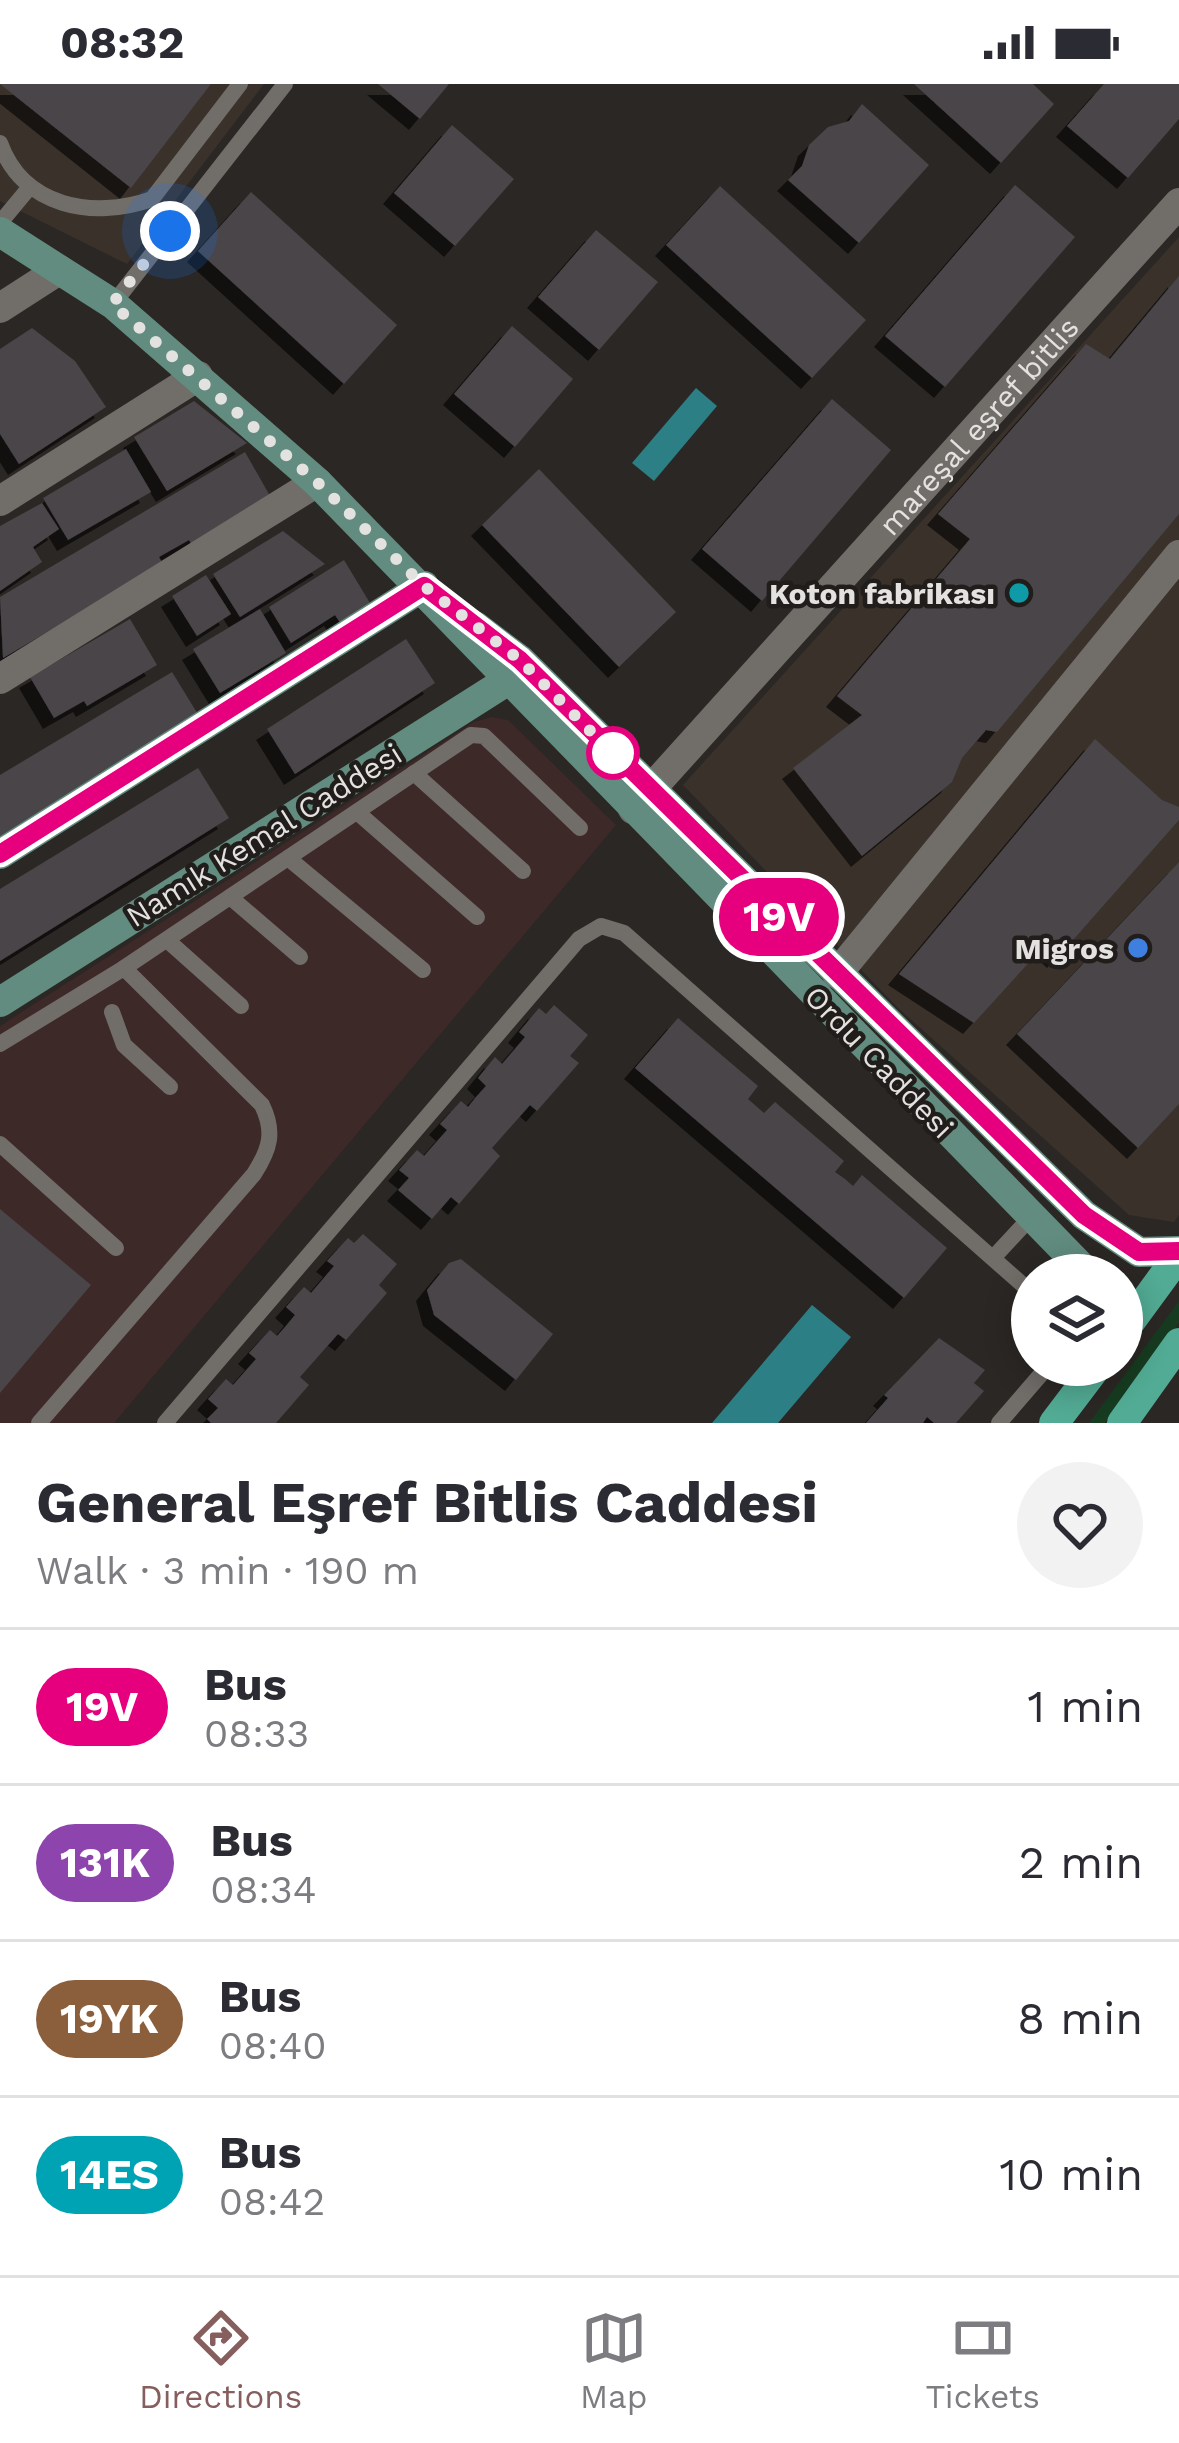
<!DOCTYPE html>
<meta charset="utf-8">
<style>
:root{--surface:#fff;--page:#f2f2f3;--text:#2b2b33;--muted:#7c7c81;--line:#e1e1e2;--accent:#865e5d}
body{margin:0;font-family:"Work Sans",sans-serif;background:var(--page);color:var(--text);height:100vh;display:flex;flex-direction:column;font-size:45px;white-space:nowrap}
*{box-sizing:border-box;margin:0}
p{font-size:39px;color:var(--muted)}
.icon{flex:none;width:66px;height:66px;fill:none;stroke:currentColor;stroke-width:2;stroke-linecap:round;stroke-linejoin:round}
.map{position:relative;height:1339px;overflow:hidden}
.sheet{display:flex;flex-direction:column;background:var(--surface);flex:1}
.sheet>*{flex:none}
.badge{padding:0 24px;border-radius:39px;font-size:42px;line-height:78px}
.tools{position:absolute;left:1011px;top:1170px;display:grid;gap:24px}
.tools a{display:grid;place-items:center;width:132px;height:132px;border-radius:50%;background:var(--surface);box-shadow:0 6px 30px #0003;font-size:60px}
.you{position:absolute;width:60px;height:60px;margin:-30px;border:9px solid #fff;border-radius:50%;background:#1a73e8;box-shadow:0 0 0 18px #1a73e833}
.map>.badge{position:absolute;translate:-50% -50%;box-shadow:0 0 0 6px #fff}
.round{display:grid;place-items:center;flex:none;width:126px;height:126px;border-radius:63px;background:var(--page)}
.overview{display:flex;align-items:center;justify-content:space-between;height:204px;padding:0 36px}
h1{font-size:57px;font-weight:700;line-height:90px}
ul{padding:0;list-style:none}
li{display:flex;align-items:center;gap:36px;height:156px;padding:0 36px;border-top:3px solid var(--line)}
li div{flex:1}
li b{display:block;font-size:45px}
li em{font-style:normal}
li .badge{min-width:132px;font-weight:700;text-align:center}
.status{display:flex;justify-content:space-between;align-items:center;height:84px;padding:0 60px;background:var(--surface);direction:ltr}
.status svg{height:33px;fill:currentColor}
.dock{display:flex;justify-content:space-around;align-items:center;height:168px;border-top:3px solid var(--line);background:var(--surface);font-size:33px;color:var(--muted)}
.dock a{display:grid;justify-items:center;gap:6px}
.dock .on{color:var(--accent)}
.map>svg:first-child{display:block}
</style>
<div class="status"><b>08:32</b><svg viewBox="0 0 49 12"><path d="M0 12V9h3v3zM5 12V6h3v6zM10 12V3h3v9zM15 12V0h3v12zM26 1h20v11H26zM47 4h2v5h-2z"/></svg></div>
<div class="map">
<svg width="1179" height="1339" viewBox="0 0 1179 1339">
<defs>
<filter id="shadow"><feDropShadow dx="-11" dy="11" stdDeviation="0" flood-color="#0009"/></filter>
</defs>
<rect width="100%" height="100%" fill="#2b2724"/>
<!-- built -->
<g fill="#39312a">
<polygon points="0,0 264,0 127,180 0,117"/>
<polygon points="1179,153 1179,1131 1174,1138 1129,1131 898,924 683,701"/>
</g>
<!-- medical -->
<polygon fill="#3d2928" points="492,633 508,636 616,741 114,1339 0,1339 0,942 474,638"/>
<!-- green -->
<polygon fill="#163b20" points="1179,1217 1179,1239 1105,1339 1089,1339"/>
<!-- water -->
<g fill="#2c7f85">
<polygon points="696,304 717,322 654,397 632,379"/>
<polygon points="812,1221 851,1253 778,1339 712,1339"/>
</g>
<!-- building -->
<g fill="#484549" filter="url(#shadow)">
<polygon points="0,0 211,0 131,104"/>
<polygon points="378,0 449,0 420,35"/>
<polygon points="914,0 1033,0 1054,20 1001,79"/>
<polygon points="1104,0 1179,0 1179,35 1128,94 1067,42"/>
<polygon points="862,20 929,81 859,159 788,96 802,82 809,61 828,43 849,37"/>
<polygon points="452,41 514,95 455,162 394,109"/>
<polygon points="1015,101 1075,153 945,303 885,252"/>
<polygon points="720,102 866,236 812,294 666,161"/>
<polygon points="251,108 397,241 344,300 198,167"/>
<polygon points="596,146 658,198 599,266 538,213"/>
<polygon points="1179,192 1179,430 997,648 986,646 962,674 952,698 862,772 793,684 862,631 837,612 970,455 938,430 1086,260 1110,275"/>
<polygon points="512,242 573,295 515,363 454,310"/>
<polygon points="32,244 75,277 106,323 19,380 0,350 0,265"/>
<polygon points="832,315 891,366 762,517 702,465"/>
<polygon points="194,317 247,359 167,407 134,353"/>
<polygon points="126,365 151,408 68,456 43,414"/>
<polygon points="245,368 274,419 195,466 189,456 159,473 163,480 3,574 0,513"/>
<polygon points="539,385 676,528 619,583 482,441"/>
<polygon points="42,419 59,445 33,463 42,478 0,507 0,442"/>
<polygon points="283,447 325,480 240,533 213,490"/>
<polygon points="344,476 373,524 343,543 335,531 291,559 269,523"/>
<polygon points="206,491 231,530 197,552 172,512"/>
<polygon points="260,525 286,569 220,609 193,565"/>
<polygon points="130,535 157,581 87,622 84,617 54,634 30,593"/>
<polygon points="406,555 435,599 295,690 267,645"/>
<polygon points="172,588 199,632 0,755 0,691"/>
<polygon points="1095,655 1162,716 1179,723 1179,736 1058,873 1045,861 974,939 899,890"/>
<polygon points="198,684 229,734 0,877 0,805"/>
<polygon points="1179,778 1179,1020 1138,1064 1017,950"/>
<polygon points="554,921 588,951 570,972 579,979 537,1027 530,1021 492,1064 500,1072 459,1120 451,1113 432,1135 398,1106 409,1094 399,1086 417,1066 424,1072 447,1046 440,1040 461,1017 468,1023 476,1013 486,1002 478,994 495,973 502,980 525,953 519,948 539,924 546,930"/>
<polygon points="678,934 758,1002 748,1015 764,1029 775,1018 844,1077 835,1088 845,1095 853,1102 862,1091 947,1164 904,1214 635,984"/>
<polygon points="0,1125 91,1201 0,1309"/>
<polygon points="363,1150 397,1180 379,1201 387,1209 346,1256 338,1250 300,1293 309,1301 276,1339 211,1339 207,1335 218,1324 208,1315 226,1295 233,1301 256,1275 249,1269 270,1246 277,1252 285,1243 295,1231 286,1223 304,1203 311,1209 334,1182 327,1177 348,1154 354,1159"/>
<polygon points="461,1175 553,1250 516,1296 434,1231 427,1206 449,1179"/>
<polygon points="939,1254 985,1286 974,1299 984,1307 956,1339 934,1339 927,1333 923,1339 866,1339 888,1314 884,1311"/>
</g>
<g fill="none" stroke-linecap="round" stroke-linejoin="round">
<!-- lane -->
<g stroke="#716d69" stroke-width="16">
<path d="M0,59c23,64 93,77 152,56l88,-115"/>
<polyline points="0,139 29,104"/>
<polyline points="113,220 285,0"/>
<polyline points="414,689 523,787"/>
<polyline points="357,728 477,833"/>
<polyline points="288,774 423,886"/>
<polyline points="230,813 300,873"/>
<polyline points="167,856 241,922"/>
<polyline points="124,884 471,651 484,652 580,744"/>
<polyline points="112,928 124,961 170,1003"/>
<path d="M0,960l124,-76 138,137c13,27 8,44 -8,69l-215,249"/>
<polyline points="0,1060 116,1164"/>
<polyline points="993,1174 1031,1133"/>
<polyline points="165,1339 579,855 601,842 624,849 1032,1209"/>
<polyline points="999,1339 1049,1281"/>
</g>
<!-- street -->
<g stroke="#716d69" stroke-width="30">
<polyline points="0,224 59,186"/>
<polyline points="0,417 198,292"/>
<polyline points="0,595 317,398"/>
<path id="s1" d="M633,725l546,-606"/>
<polyline points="837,890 1179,471"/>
</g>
<!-- secondary -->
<g stroke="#618c7f" stroke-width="30">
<polyline points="0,148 113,220 317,398 1089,1191"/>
<polyline points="475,542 520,576 1084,1131 1139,1168 1179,1167"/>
<polyline points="0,770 424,502"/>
<polyline points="0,918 507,597 517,581"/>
</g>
<!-- primary -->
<g stroke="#52ab94" stroke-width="30">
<polyline points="1122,1249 1179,1171"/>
<polyline points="1054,1339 1098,1281"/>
<polyline points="1122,1339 1179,1259"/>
</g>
</g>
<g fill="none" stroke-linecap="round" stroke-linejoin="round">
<defs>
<polyline id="line" points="0,770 424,502 520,576 1084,1131 1139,1168 1179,1167"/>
</defs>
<!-- line casing -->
<use href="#line" stroke="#fff" stroke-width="27"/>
<!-- line -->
<use href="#line" stroke="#e6007e" stroke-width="18"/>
<!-- walk -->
<polyline stroke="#e4e2e0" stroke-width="12" stroke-dasharray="0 21.6" points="170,147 112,220 317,398 424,502 520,576 617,674 613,669"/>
</g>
<!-- markers -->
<circle fill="#0f9aa8" stroke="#211d1b" stroke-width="4.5" cx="1019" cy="509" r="12"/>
<circle fill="#fff" stroke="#e6007e" stroke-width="6" cx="613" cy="669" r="24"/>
<circle fill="#3f7fe0" stroke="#211d1b" stroke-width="4.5" cx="1138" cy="864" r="12"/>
<g text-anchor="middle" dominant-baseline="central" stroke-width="9" stroke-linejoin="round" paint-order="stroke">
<!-- street labels -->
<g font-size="30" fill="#e4e2e0" stroke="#211d1b">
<text stroke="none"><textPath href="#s1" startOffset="516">mareşal eşref bitlis</textPath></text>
<text transform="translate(264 751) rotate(-32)">Namık Kemal Caddesi</text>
<text transform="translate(879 978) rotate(46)">Ordu Caddesi</text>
</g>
<!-- poi labels -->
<g font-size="30" font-weight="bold" fill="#e4e2e0" stroke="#211d1b" text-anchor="end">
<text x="995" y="509">Koton fabrikası</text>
<text x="1114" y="864">Migros</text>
</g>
</g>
</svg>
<div class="tools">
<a><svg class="icon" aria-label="layers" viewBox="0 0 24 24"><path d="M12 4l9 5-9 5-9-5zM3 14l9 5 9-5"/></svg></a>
</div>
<div class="you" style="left:170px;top:147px"></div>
<b class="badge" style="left:779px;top:833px;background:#e6007e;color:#fff">19V</b>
</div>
<section class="sheet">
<div class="overview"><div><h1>General Eşref Bitlis Caddesi</h1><p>Walk · 3 min · 190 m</p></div><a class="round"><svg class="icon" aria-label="heart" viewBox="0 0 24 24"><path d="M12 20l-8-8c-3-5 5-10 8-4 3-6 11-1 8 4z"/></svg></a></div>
<ul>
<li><span class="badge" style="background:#e6007e;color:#fff">19V</span><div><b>Bus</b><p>08:33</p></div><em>1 min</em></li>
<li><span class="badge" style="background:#8e44ad;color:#fff">131K</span><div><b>Bus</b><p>08:34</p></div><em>2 min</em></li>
<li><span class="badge" style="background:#8b5e3c;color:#fff">19YK</span><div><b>Bus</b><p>08:40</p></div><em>8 min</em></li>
<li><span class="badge" style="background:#00a3b4;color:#fff">14ES</span><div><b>Bus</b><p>08:42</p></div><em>10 min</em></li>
</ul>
</section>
<nav class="dock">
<a class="on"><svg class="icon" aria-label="directions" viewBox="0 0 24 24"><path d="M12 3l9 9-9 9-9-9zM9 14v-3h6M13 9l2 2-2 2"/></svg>Directions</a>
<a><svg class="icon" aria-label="map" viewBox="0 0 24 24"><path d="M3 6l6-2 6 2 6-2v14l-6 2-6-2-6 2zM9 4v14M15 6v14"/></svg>Map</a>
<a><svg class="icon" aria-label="tickets" viewBox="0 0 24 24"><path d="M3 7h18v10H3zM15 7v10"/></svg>Tickets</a>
</nav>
